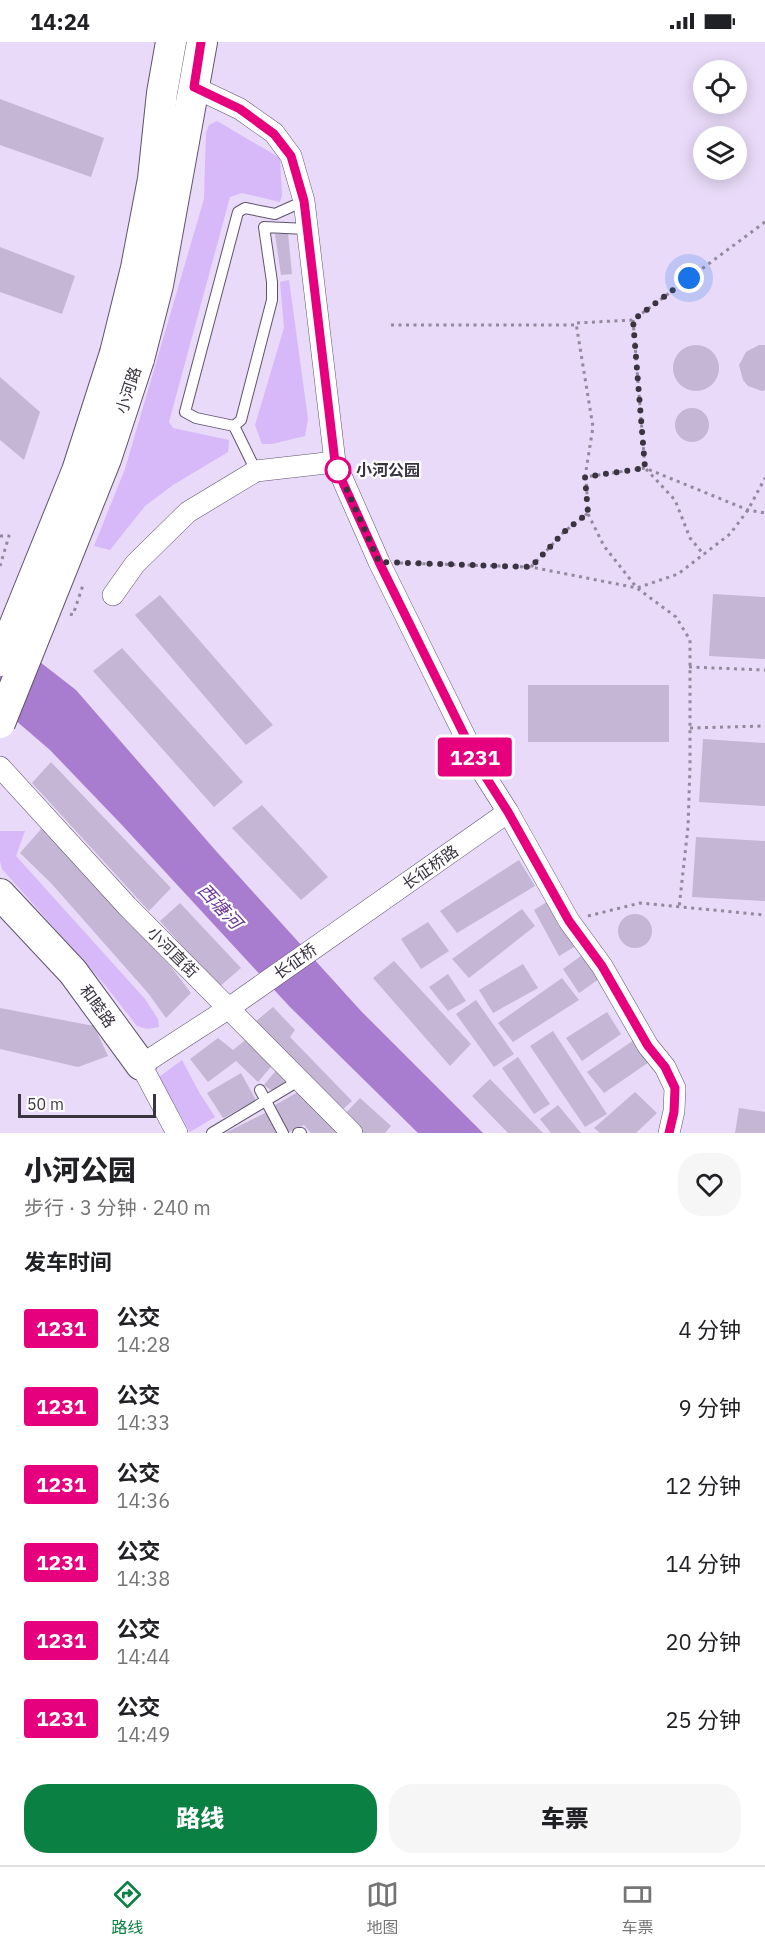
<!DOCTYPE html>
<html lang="zh">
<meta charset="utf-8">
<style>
:root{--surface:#fff;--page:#f6f6f6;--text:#202124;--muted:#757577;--line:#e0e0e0;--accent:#0b8043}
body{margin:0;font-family:"IBM Plex Sans","Noto Sans SC",sans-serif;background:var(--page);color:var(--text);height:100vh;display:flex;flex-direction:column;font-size:22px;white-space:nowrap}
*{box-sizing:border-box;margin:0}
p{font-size:20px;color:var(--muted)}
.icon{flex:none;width:33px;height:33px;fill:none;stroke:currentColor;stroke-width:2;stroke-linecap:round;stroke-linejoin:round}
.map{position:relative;height:1091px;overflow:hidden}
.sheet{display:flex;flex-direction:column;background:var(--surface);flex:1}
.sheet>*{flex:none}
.badge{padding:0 12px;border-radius:4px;font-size:21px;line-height:39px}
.tools{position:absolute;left:693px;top:18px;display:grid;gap:12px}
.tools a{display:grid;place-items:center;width:54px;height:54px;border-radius:50%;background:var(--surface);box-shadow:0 3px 15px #0003;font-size:30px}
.scale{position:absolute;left:18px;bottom:15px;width:138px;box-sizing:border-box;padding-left:6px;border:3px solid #3a3440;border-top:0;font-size:16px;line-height:21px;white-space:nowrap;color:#3a3440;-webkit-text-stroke:4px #fff;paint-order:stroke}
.you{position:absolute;width:30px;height:30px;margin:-15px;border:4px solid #fff;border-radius:50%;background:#1a73e8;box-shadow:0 0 0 9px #1a73e833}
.map>.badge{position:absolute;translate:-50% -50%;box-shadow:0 0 0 3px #fff}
h2{padding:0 24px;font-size:22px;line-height:54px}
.round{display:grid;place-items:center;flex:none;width:63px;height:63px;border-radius:24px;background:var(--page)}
.head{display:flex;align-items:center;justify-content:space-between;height:102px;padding:0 24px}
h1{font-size:28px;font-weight:800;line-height:45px}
.primary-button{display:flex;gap:12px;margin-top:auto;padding:12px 24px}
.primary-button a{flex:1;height:69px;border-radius:24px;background:var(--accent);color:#fff;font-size:24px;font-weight:800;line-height:69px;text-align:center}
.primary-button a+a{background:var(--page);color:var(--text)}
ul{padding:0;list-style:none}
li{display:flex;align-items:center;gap:18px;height:78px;padding:0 24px}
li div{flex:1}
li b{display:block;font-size:22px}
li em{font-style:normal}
li .badge{min-width:66px;font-weight:700;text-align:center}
.status{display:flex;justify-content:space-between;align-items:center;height:42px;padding:0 30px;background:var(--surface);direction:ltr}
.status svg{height:16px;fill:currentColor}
.tabs{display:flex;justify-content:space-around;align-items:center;height:84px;border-top:2px solid var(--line);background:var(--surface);font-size:16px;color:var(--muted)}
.tabs a{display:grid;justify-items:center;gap:3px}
.tabs .active{color:var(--accent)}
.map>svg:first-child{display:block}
</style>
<div class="status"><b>14:24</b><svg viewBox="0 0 49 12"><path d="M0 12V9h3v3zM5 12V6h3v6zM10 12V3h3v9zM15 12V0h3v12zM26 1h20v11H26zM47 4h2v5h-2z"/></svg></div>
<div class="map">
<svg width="765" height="1091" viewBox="0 0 765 1091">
<rect width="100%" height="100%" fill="#e8daf8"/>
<!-- green -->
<g fill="#d7b8f8">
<polygon points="217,79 280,116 282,153 280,160 242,151 230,155 169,380 173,386 229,398 228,410 173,443 145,464 110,508 94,504 125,427 204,157 206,91 209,83"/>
<polygon points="289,238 308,377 305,394 272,402 262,402 255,383 284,286 280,240"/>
<polygon points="0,789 25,789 16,814 145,957 158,977 159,985 147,987 137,984 105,943 2,827 0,819"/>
<polygon points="182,1018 199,1050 215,1075 190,1090 159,1035"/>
</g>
<!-- water -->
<polygon fill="#a87dd0" points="0,589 76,648 216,809 361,969 483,1091 418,1091 289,964 121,782 50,708 0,665"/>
<!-- building -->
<g fill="#c4b6d4">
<polygon points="0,57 104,96 91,135 0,103"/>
<polygon points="288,191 292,232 281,233 275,192"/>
<polygon points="0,205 75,234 62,272 0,250"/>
<polygon points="759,303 765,303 765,348 762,349 748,344 743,338 739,323 746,310"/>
<circle cx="696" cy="326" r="23"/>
<polygon points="0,335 40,370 24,418 0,398"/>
<circle cx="692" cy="383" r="17"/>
<polygon points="713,552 765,555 765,617 709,614"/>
<polygon points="160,553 273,683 246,703 135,573"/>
<polygon points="122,606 243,740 214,765 93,629"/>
<rect x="528" y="643" width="141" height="57"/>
<polygon points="703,697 765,701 765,764 699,760"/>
<polygon points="51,720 171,846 149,869 32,741"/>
<polygon points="262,763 328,835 301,858 232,786"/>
<polygon points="42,786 171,925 191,951 166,976 148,951 51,841 20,811"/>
<polygon points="696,795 765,799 765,859 692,855"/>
<polygon points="519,818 535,844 457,891 440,869"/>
<polygon points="550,858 576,904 559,914 534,868"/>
<polygon points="180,861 241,926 219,945 160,879"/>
<polygon points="522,867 535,884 469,936 452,917"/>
<circle cx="635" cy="889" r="17"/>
<polygon points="428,880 449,909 421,927 401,897"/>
<polygon points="585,911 602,935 579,951 563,927"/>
<polygon points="394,919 471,1002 450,1024 373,936"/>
<polygon points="523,922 538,946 493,971 479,948"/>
<polygon points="448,932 466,959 448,969 429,945"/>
<polygon points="562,936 579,958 513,1000 498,981"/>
<polygon points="476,958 514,1012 494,1025 456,972"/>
<polygon points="273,965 295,988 290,995 352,1059 340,1070 255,980"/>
<polygon points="0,966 94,984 108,1014 78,1025 0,1007"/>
<polygon points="607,970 621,992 582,1019 566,996"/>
<polygon points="553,989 607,1072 585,1085 530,1004"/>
<polygon points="249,995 275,1020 258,1040 236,1019 208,1040 190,1017 218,996 233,1008"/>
<polygon points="637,996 652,1018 604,1051 587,1030"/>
<polygon points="518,1015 550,1062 534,1072 502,1026"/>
<polygon points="278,1026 289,1036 275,1051 264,1043"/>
<polygon points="241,1031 256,1058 223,1076 207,1051"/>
<polygon points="490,1037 543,1091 508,1091 472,1054"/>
<polygon points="298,1050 341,1091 311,1091 304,1083 287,1091 275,1063"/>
<polygon points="635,1050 657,1071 636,1091 600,1091 594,1086"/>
<polygon points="360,1056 391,1084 385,1091 362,1091 344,1073"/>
<polygon points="558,1063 581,1091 551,1091 540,1077"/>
<polygon points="739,1066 765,1070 765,1091 735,1091"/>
<polygon points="269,1069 279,1091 225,1091"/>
</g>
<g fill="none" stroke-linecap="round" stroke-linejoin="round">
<defs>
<g id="lane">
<polyline points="304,159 275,172 245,166 238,170 185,370 196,376 234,384 241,378 272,258 272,240 264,185 307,187"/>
<polyline points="234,384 256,429"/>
<polyline points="260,1048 283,1091"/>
<polyline points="212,1091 300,1038"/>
<polyline points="298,1091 301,1091"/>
</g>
<g id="street">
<polyline points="194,45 240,67 274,91 291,114 304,159 335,420 379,520 482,729 508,770 569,879 602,924 648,1004 665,1025 675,1046 674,1069 669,1091"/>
<polyline points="113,553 135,522 188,470 256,429 335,420"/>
<polyline points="0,725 127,864 352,1091"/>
<polyline points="177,1091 141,1023 229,966 508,770"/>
</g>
<g id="secondary">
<polyline points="115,311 136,226 153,137 162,51 171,0"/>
<polyline points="139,317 158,243 202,0"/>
<polyline points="0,852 73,930 141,1023"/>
</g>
</defs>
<!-- lane casing -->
<use href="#lane" stroke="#5f536c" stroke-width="12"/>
<!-- street casing -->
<use href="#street" stroke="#5f536c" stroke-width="22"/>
<!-- secondary casing -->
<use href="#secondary" stroke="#5f536c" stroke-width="32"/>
<!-- path -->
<g stroke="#93899e" stroke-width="3" stroke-dasharray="3 4.5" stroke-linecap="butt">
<polyline points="765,180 633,278 576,281 593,385 585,435 645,426 748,468 765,471"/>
<polyline points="633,278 645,426 675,458 690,496 704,513"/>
<polyline points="391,283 576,283"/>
<polyline points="588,472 604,504 637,546 676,575 690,598 690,725 688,785 679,866"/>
<polyline points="0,494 9,494 0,524"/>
<polyline points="400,521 531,525 637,546 678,532 730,492 748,468 765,436"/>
<polyline points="531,525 564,490 588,471 586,435"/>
<polyline points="70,572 73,573 83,543"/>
<polyline points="689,625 765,628"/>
<polyline points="690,686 765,684"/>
<polyline points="588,874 640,861 765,873"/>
</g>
<!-- lane -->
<use href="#lane" stroke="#fff" stroke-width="10"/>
<!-- street -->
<use href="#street" stroke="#fff" stroke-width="21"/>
<!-- secondary -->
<use href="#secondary" stroke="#fff" stroke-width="30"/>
<defs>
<g id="secondary-bridge">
<polyline points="0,619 77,429 115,311"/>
<polyline points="0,681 106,417 139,317"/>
</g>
</defs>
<!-- secondary-bridge casing -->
<use href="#secondary-bridge" stroke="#5f536c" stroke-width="32" stroke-linecap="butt"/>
<!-- secondary-bridge -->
<use href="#secondary-bridge" stroke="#fff" stroke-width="30"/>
</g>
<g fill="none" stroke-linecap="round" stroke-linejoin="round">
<defs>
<polyline id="line" points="201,0 194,45 240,67 274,92 291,114 304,159 335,420 339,432 379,520 482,729 508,770 569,879 602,924 648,1004 665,1025 675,1046 674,1070 669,1091"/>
</defs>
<!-- line casing -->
<use href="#line" stroke="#fff" stroke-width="14"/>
<!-- line -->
<use href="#line" stroke="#e6007e" stroke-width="9"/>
<!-- walk -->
<polyline stroke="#3a3440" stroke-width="6" stroke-dasharray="0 10.8" points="338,428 379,520 531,525 564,490 588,471 585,435 645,426 633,278 689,236"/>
</g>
<!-- markers -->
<circle fill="#fff" stroke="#e6007e" stroke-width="3" cx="338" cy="428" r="12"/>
<g text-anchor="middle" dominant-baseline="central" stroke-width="4.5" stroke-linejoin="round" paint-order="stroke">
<!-- street labels -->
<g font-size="16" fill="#3a3440" stroke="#fff">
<text transform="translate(128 348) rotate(-72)">小河路</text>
<text transform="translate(430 825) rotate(-35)">长征桥路</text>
<text transform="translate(173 910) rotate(45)">小河直街</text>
<text transform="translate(295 919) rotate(-35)">长征桥</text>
<text transform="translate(98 964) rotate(54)">和睦路</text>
</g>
<!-- stop labels -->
<g font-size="16" font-weight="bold" fill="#3a3440" stroke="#fff" text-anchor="start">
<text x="356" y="428">小河公园</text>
</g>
<!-- water labels -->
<g font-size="18" font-style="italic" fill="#6b3497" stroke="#fff">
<text transform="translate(220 864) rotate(47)">西塘河</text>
</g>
</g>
</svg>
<div class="tools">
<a><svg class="icon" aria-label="locate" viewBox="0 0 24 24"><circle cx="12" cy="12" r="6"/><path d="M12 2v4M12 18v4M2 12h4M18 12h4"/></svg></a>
<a><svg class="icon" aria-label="layers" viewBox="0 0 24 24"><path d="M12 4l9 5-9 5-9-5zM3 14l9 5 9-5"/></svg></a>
</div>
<div class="scale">50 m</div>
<div class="you" style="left:689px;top:236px"></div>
<b class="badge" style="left:475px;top:715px;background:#e6007e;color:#fff">1231</b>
</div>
<section class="sheet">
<div class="head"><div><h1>小河公园</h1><p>步行 · 3 分钟 · 240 m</p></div><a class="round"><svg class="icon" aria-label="heart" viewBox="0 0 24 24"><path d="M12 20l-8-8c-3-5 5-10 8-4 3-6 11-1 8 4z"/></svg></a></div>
<h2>发车时间</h2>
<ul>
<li><span class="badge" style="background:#e6007e;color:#fff">1231</span><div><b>公交</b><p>14:28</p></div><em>4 分钟</em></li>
<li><span class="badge" style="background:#e6007e;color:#fff">1231</span><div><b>公交</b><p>14:33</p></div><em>9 分钟</em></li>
<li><span class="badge" style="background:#e6007e;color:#fff">1231</span><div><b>公交</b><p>14:36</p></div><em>12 分钟</em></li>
<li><span class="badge" style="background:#e6007e;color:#fff">1231</span><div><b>公交</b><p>14:38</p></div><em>14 分钟</em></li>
<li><span class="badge" style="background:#e6007e;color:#fff">1231</span><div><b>公交</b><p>14:44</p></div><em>20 分钟</em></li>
<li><span class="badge" style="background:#e6007e;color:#fff">1231</span><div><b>公交</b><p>14:49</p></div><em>25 分钟</em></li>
</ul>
<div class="primary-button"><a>路线</a><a>车票</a></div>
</section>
<nav class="tabs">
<a class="active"><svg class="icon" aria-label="directions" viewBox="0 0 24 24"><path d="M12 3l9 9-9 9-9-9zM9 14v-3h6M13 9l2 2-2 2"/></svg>路线</a>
<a><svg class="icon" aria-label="map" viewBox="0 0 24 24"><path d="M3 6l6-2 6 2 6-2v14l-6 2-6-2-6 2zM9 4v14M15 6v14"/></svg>地图</a>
<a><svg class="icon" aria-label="tickets" viewBox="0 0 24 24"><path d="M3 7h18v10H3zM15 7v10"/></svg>车票</a>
</nav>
